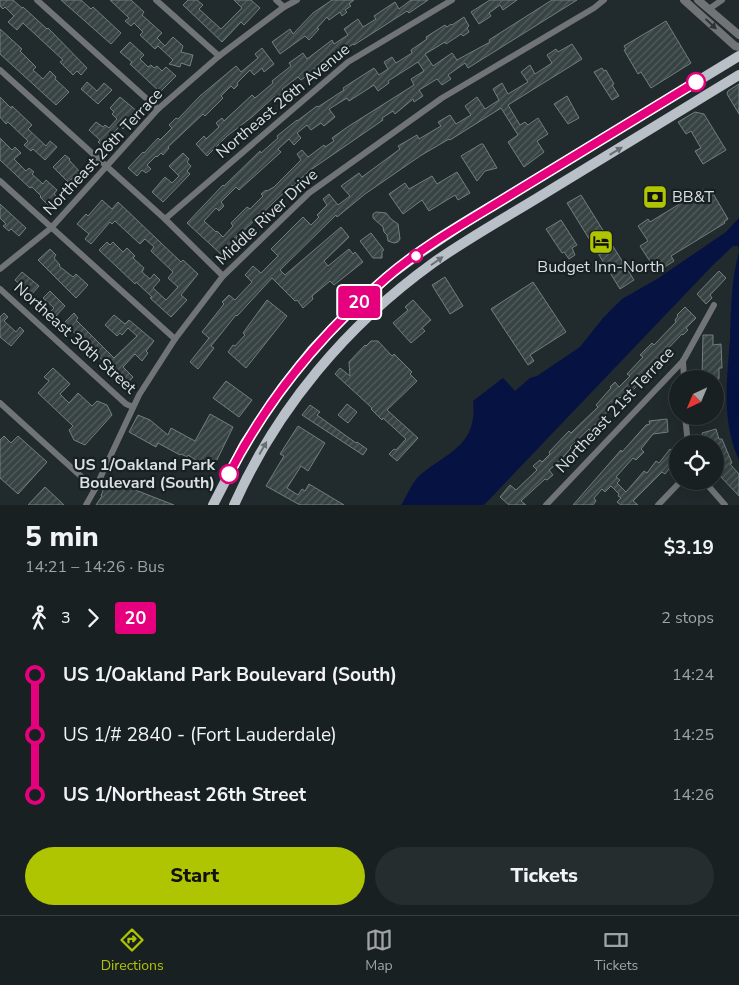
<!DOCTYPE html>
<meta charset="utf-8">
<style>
:root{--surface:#192022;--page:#262d2f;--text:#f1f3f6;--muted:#9fa3a5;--line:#373e40;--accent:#b0c502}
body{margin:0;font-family:"Nunito Sans",sans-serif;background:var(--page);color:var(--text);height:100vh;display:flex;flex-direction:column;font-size:19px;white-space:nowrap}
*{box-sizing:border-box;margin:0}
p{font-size:16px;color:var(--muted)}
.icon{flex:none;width:28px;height:28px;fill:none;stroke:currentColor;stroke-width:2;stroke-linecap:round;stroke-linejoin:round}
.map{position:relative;height:505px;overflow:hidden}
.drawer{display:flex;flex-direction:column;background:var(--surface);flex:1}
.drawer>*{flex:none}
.badge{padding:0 10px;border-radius:4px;font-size:18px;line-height:32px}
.needle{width:32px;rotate:224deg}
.buttons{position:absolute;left:669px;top:370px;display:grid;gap:10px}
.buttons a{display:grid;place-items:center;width:55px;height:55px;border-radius:50%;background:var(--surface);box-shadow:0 5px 20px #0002,0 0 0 1px var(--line);font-size:25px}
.map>.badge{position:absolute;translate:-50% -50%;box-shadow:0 0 0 2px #fff}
.legs{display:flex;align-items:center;gap:8px;height:55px;padding:0 25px;font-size:16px}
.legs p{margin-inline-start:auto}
.headline{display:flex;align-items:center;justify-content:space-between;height:85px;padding:0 25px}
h1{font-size:28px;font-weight:800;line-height:38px}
.cta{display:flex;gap:10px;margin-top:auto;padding:10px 25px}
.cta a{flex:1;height:58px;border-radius:30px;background:var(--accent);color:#111;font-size:20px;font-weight:800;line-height:58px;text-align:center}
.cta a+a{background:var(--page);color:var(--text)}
ul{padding:0 25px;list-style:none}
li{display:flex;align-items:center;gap:18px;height:60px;font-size:19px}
li i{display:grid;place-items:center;width:8px;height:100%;margin:0 6px;background:currentColor}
li i::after{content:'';width:12px;height:12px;margin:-6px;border:4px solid;border-radius:50%;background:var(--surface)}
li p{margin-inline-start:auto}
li:first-child i{background:linear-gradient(#0000 50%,currentColor 0)}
li:last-child i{background:linear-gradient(currentColor 50%,#0000 0)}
.tabs{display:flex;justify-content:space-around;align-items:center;height:70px;border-top:1px solid var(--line);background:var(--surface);font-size:14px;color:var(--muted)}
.tabs a{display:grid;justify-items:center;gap:2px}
.tabs .selected{color:var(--accent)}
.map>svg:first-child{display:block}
</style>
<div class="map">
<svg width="739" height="505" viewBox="0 0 739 505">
<defs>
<pattern id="building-hatch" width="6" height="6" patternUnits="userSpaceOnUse" patternTransform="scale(1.25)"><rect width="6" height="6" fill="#374243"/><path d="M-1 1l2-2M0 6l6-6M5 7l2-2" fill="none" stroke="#535d5e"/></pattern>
</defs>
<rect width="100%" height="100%" fill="#212a2d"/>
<!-- water -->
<g fill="#061242">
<path d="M739,218v33l-1,-5h-5l-21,20 -228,239h-83c6,-9 11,-23 19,-30 28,-23 58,-30 53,-74l30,-23 12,13 15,-13 7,-2 43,-29 23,-29 19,-19 35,-20 69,-47z"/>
<path d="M739,252v208c-18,-40 -12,-79 -9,-121 1,-30 1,-58 9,-87z"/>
</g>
<!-- building -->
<g fill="url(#building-hatch)" stroke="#727e7f" fill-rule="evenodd">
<polygon points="0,0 13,0 22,8 23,7 47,29 48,28 87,68 81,75 77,71 73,75 60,62 63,60 23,23 17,30 8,22 14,16 5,7 3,9 0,6"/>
<polygon points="61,0 81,0 91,9 93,7 121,33 111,44"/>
<polygon points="110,0 131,0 144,12 142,15 162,33 157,38 165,46 173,37 183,46 181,52 193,55 190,66 181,63 180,67 169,64 173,60 158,46 155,49 140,35 143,32 134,23 131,26 125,21 129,18"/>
<polygon points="188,0 197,0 203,5 199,9 221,29 242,8 234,0 251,0 260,8 244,25 241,22 222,42 183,5"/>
<polygon points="332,0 354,0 349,4 351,6 345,10 347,12 342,16 340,12 329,20 327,17 317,28 319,29 309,40 305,36 280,54 272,42 290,29 293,34 313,13"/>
<polygon points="411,0 428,0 409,13 407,11 354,45 353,44 301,80 298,77 282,89 284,92 276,98 275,96 252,117 227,136 207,156 196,144 204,136 206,139 219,127 216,123 222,118 224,121 252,95 255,98 273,83 272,81 291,66 289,63 303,53 307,59 332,40 334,44 348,35 344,29 358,19 363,27 376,19 374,16 395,2 399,9"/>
<polygon points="490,0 517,0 503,10 500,5 489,13 491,16 479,24 471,12"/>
<path d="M552,0h25l-109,68 -3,-5 -17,12 3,4 -9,6 -5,-6 -18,11 4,6 -9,6 -1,-3 -18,15 -2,-3 -11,7 1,2 -74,51 -16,15 -1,-1 -56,53 1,1 -14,17 -36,-33 36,-38 1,1 36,-35 1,2 17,-15 -1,-2 20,-16v1l20,-15 1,1 26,-17 -1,-2 31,-20 5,7 9,-6 -4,-7 8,-5 4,6 16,-10 -1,-3 16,-11 -1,-2 19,-12 2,2 4,-3 1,1 12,-8 5,9 -2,2 2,4 -6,4 -2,-2 -15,10 -1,-2 -20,12 8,12 19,-13 5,7 33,-18 -1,-2zM418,62l6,9 -13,8 3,6 -65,41 -17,12 2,3 -9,6 -1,-2 -16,12 -6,-7 -5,4 4,6 -27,27 -7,4 -1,-1 -5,4 2,2 -13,13 -3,-2 -16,16 2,3 -10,11 -6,-6 -1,1 -12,-11 12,-13 3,3 5,-5 -3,-4 15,-15 3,3 42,-38 -3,-3 11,-10 5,6 7,-7 -4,-5 10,-8 4,5 10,-7 3,3 11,-9 -6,-8 18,-11 2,3 25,-16 4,6 11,-8 -1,-2z"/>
<polygon points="666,21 691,63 651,88 641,72 638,74 624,50 626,49 624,46"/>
<polygon points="0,29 22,49 20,51 36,67 33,70 43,79 50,71 56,77 55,79 69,92 56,105 0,54"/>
<polygon points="130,42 144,55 140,59 148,67 151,65 154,68 157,66 162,71 166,67 176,76 160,92 130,64 132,62 120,52"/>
<polygon points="572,44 582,59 508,105 520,125 525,122 528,125 538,118 548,134 537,141 544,152 524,167 508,142 518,135 501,108 450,140 449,139 420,156 365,194 337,217 336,215 280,270 285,275 341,227 349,237 324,261 328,266 349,249 353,254 355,252 363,262 334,285 330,281 312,296 313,299 303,308 297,300 295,301 272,278 237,316 236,315 211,346 214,348 198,369 190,362 209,338 202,332 224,304 222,302 229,295 235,300 252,282 245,275 253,266 261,273 278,256 271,249 303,217 311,225 319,217 317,215 327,205 323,199 329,194 338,205 350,196 341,186 359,173 362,177 400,149 398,146 405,142 417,135 419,139 441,126 438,122 450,115 456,124 471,115 465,106 477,97 485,109 499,100 493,89 502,83 508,94 528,82 521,72 530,65 535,74 552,63 547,55 556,49 558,52"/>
<polygon points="262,48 274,64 264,72 262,68 254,75 250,70 237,83 238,85 234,89 231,86 221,96 223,98 205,116 203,114 168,147 169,148 163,155 161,153 157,157 156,156 147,165 151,169 146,173 142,170 137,176 128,168 143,152 144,153 158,138 160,140 172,128 169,125 176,118 178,119 200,96 236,66 241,72 258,58 255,54"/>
<polygon points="602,68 604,71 606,70 614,84 612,85 619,96 612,100 594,72"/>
<polygon points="87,82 97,91 104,83 112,90 98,104 81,89"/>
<polygon points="739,84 739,114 727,94 728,91"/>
<polygon points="567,96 579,118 568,124 554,104"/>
<polygon points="0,97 11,108 12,106 32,125 28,129 46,146 50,141 57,147 45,160 33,149 31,151 24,145 28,141 8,122 6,124 0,117"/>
<polygon points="120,97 138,112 123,129 120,126 108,139 111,142 105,148 98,142 100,140 89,130 96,122 103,127 105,125 109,128 117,119 112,114 114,112 110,108"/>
<polygon points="695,112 704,114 726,150 703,164 695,151 701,148 691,131 686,134 678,122"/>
<polygon points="0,138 12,150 15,147 21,153 14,159 26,171 29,168 34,172 32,174 43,184 46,180 57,190 54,194 58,198 50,207 40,197 41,196 32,187 30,188 0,160"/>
<polygon points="481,144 483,144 497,168 485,171 477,181 461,156"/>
<polygon points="183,153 189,159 187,162 191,166 187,171 190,174 163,202 152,192 165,177 172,183 179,176 169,166"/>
<polygon points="65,155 70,159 69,160 80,172 68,182 53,167"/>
<polygon points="457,172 470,193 458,200 455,195 429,211 422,200 403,214 389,194 405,183 409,189 432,176 437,184"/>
<polygon points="704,189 707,193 711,190 728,219 724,222 725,223 671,256 674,261 657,272 640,246 648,241 638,226 648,219 650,222"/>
<polygon points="581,195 634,280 620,289 567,203"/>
<polygon points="102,200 112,209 118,202 181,262 183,260 198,274 181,295 187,300 171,317 150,298 152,297 136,282 135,284 99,250 107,242 110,245 113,242 123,252 127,248 135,256 133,258 144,268 142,272 150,279 154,274 160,280 153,288 166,300 178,287 168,278 173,272 151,251 154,247 145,239 140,244 115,221 112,224 110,222 91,244 85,239 89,234 77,224 86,214 88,216"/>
<polygon points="0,204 26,228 19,236 11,229 9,231 3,226 6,224 0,218"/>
<polygon points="376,212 386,213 391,219 398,224 400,239 398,242 394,243 388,241 387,235 384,232 383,227 373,218 373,214"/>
<polygon points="561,220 577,245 572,248 575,255 569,259 564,252 562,253 546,229"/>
<polygon points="371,233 384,250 382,251 382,258 373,258 360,241"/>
<polygon points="50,249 56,255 54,258 60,265 59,266 73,277 76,274 88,285 76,298 38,260"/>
<polygon points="719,271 726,278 710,295 712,298 706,304 697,294"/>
<polygon points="22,272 39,286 31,295 15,280"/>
<polygon points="445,277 463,306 450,314 432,285"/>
<polygon points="533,282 566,332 530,355 534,361 528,365 491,309"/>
<polygon points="50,291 65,306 54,318 49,313 54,308 43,298"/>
<polygon points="267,300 287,316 246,368 228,352 233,345 235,346 245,335 243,333"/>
<polygon points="413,300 431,320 422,328 425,331 411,343 393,323 408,310 405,307"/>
<polygon points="685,307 696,318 686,328 688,330 683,335 682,334 656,361 659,364 654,368 652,366 641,377 644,379 623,400 620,397 594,427 596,429 592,433 589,429 570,447 571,448 559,462 549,470 553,475 547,480 545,479 521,501 526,505 509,505 500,497 510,485 516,490 537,470 533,466 540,460 542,462 550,454 549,452 569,431 571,433 598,407 596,405 611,388 610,387 615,382 619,387 630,376 627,374 643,357 640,355 652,343 654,345 676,322 675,320 678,316 677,315"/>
<polygon points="4,313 8,317 4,321 16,332 20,327 24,331 11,346 0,337 0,317"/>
<polygon points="74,313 78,318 76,320 114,358 137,336 128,328 122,335 120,333 117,336 105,325 114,315 125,324 129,320 154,341 146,351 148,353 142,361 135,354 123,367 133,377 127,384 64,323"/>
<polygon points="703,335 713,335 713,345 721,344 722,368 719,368 719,379 702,379"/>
<polygon points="371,341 378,341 392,356 394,354 412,372 410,374 417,381 387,410 418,438 397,461 389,454 394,449 396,450 406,439 383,418 382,420 371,409 372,408 335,374 340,368 350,376 349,362 365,345 366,346"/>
<polygon points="53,368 70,384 60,394 69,403 78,393 92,406 97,401 107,405 112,415 85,445 74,440 69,430 73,426 38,393 49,381 44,377"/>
<polygon points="226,381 252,400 239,417 213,398"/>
<polygon points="347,404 357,412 348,423 338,415"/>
<polygon points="310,405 320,412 317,415 356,443 357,442 367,449 363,455 302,415"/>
<polygon points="210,414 233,427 212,470 191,457 188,455 187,457 181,454 180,455 158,443 156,447 129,432 138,415 150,420 168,435 171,428 195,441"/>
<polygon points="667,419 668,432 653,434 641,449 644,452 636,460 633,458 616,477 620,480 617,483 626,492 644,471 647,473 656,461 659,463 670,449 678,454 678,457 665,474 662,472 633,501 638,505 621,505 617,502 621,498 618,496 619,494 611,486 605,492 602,489 594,498 596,501 593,505 573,505 621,450 622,452 646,425 650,424 649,421"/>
<polygon points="298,426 325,443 308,471 301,466 287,488 298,495 302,489 305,491 309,484 344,505 300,505 266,486 284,456 280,454"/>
<polygon points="716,429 719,439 722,439 732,463 730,464 739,474 739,496 721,477 715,461 715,444 706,444 702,433"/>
<polygon points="4,436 11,443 18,436 47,462 18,494 0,478 0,440"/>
<polygon points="107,479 174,505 96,505 102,496 101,496"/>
<polygon points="45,487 64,505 28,505"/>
</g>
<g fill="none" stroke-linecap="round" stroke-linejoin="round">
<!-- minor -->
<g stroke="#707477" stroke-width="6">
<polyline points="37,0 158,109"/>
<polyline points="156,0 219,56"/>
<polyline points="276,0 284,7"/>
<polyline points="709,9 722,0"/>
<polyline points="0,70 165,219 223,276"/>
<polyline points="0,181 175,339"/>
<polyline points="165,219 348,62 452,0"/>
<polyline points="0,269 51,228 158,109 219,56 284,7 297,0"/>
<polyline points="0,289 126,404 133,407"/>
<polyline points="683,361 684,379"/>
<polyline points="0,403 95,489"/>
<polyline points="685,416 688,444"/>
<polyline points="704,481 725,505"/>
<polyline points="86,505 95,489 139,395 175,339 223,276 309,193 442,98 594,8 604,0"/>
<polyline points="546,505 683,361 714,305"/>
<polyline points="658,505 681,481"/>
</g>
<!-- tertiary -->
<g stroke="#707477" stroke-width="8">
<polyline points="684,0 735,46 739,47"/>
<polyline points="698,0 739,35"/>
</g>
<!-- primary -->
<g stroke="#b9c0c7" stroke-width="10">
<polyline points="213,505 245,443 282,388 311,351 332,329 386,278 420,253 466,222 739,56"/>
<path d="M234,505c43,-97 113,-180 199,-242 38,-27 79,-49 119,-74 62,-38 125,-76 187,-114"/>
</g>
</g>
<!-- one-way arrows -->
<defs><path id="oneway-solid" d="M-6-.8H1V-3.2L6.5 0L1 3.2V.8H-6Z" transform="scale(1.25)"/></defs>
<use fill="#2d3538" href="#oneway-solid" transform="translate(711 24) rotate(43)"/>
<g fill="#687075">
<use href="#oneway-solid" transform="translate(616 151) rotate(-31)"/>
<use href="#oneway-solid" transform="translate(437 261) rotate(-35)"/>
<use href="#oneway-solid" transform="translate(263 448) rotate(-60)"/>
</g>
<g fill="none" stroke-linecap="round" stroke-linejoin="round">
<defs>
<path id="line-1" d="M229,474c39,-76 93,-141 157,-196 38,-33 84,-58 126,-84 61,-37 123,-75 184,-112"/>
</defs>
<!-- line-1 casing -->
<use href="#line-1" stroke="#fff" stroke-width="11"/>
<!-- line-1 -->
<use href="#line-1" stroke="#e6007e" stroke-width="8"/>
</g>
<!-- icons -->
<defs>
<symbol id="bank-square" viewBox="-11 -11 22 22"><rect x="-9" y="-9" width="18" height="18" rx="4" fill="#b0c502" stroke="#172023"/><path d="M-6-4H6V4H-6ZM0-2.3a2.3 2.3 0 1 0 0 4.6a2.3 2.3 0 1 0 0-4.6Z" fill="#111"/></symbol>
<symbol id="hotel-square" viewBox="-11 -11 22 22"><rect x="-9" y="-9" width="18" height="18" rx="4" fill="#b0c502" stroke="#172023"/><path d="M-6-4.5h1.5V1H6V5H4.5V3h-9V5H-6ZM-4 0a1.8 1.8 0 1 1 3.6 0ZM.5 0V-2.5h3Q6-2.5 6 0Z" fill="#111"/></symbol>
</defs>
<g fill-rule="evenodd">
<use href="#bank-square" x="641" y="183" width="28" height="28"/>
<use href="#hotel-square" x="587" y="228" width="28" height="28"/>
</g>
<!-- markers -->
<g fill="#fff" stroke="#e6007e" stroke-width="2.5">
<circle cx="696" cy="82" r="9"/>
<circle cx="416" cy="256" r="6"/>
<circle cx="229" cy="474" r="9"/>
</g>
<g text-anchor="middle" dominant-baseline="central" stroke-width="4.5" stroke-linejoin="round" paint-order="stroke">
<!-- street labels -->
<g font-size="16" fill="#d9dfe2" stroke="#172023">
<text transform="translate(283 101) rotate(-40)">Northeast 26th Avenue</text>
<text transform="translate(103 152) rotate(-47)">Northeast 26th Terrace</text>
<text transform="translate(267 217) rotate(-43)">Middle River Drive</text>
<text transform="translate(75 338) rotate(42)">Northeast 30th Street</text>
<text transform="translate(615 410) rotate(-47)">Northeast 21st Terrace</text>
</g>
<!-- poi labels -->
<g font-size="16" fill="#d9dfe2" stroke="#172023" text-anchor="start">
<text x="672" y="197">BB&amp;T</text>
<text x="601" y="267" text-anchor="middle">Budget Inn-North</text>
</g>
<!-- stop labels -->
<g font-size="16" font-weight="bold" fill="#d9dfe2" stroke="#172023" text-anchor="end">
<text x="215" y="465">US 1/Oakland Park<tspan x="215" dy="18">Boulevard (South)</tspan></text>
</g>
</g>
</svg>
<div class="buttons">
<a><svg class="needle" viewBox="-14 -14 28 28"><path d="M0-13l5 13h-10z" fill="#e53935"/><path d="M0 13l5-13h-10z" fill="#9fa3a5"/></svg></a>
<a><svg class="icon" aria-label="locate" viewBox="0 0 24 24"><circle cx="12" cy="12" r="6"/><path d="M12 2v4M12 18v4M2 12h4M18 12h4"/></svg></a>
</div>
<b class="badge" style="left:359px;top:302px;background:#e6007e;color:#fff">20</b>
</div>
<section class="drawer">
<div class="headline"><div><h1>5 min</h1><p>14:21 – 14:26 · Bus</p></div><b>$3.19</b></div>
<div class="legs"><svg class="icon" aria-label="walk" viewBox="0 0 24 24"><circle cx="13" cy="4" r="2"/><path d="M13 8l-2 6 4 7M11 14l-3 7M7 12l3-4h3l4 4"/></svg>3<svg class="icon" aria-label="forward" viewBox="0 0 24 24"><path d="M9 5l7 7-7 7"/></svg><b class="badge" style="background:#e6007e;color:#fff">20</b><p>2 stops</p></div>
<ul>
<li><i style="color:#e6007e"></i><b>US 1/Oakland Park Boulevard (South)</b><p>14:24</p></li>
<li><i style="color:#e6007e"></i><span>US 1/# 2840 - (Fort Lauderdale)</span><p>14:25</p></li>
<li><i style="color:#e6007e"></i><b>US 1/Northeast 26th Street</b><p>14:26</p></li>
</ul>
<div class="cta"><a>Start</a><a>Tickets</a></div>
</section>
<nav class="tabs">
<a class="selected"><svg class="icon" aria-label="directions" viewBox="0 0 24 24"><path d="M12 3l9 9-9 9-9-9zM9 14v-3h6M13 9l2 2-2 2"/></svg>Directions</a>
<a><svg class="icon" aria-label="map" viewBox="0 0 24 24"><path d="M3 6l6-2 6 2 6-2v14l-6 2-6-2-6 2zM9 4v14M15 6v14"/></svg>Map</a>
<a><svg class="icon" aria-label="tickets" viewBox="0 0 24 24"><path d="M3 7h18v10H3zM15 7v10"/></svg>Tickets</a>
</nav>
